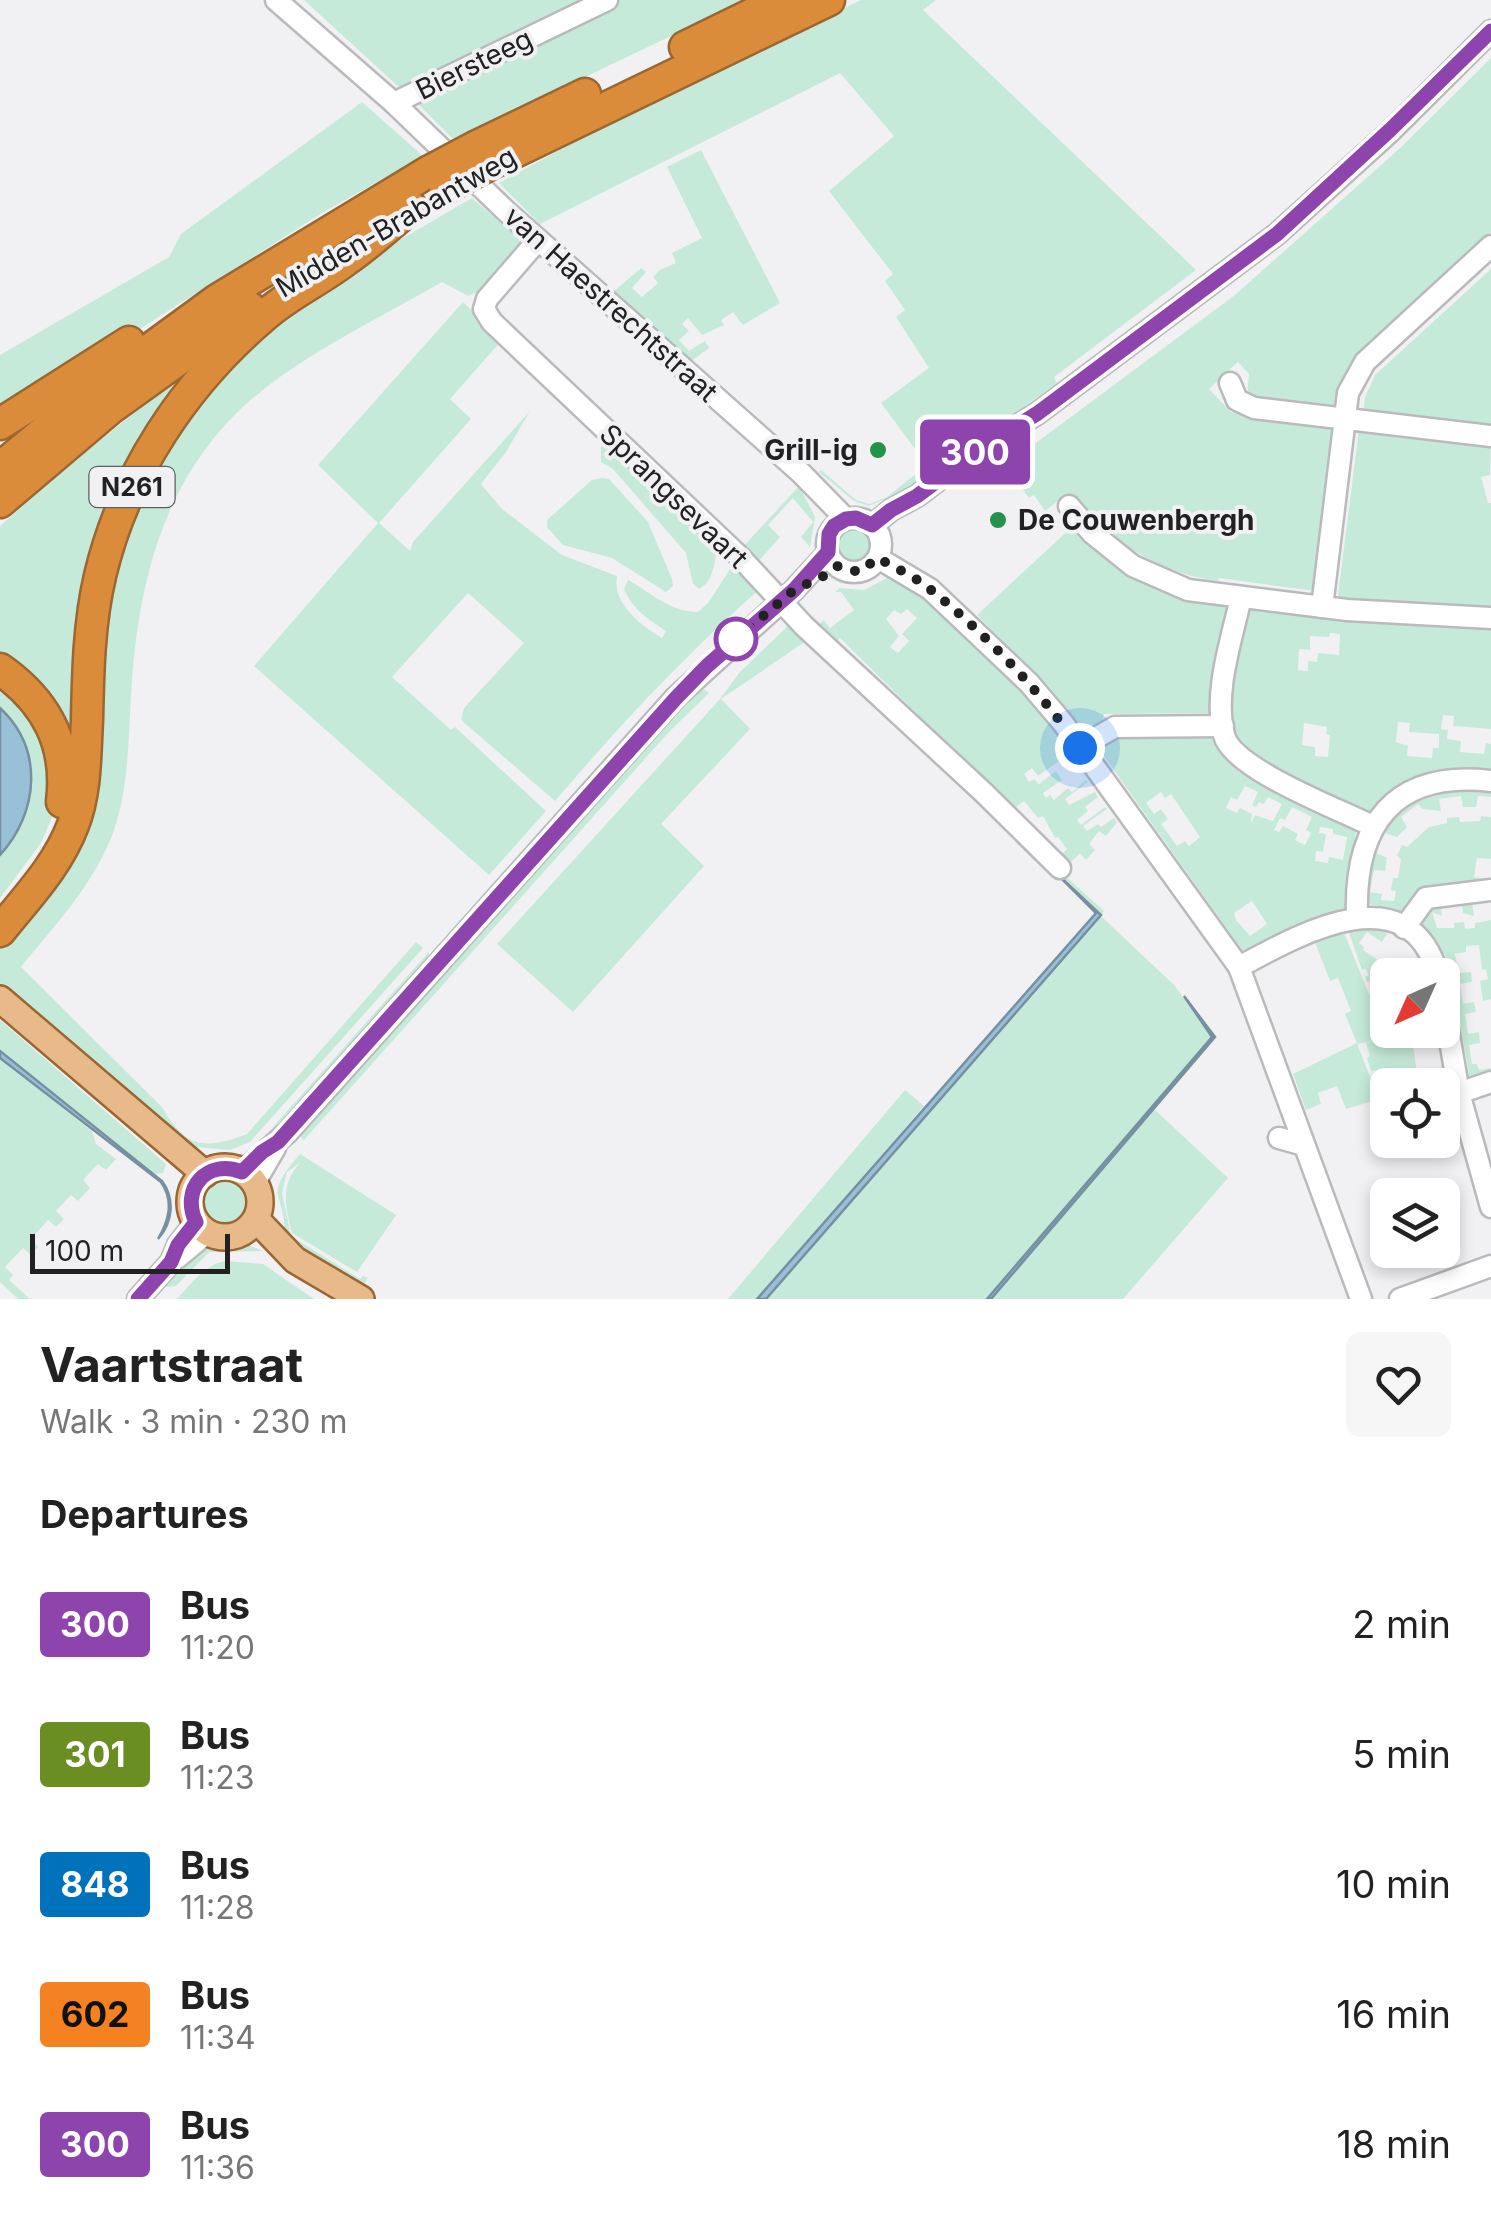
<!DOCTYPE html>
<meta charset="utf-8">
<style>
:root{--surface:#fff;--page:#f6f6f6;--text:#222;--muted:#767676}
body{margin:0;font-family:Inter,sans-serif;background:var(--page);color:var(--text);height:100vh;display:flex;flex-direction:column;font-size:38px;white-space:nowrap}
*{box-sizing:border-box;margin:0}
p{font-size:32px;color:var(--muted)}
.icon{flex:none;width:55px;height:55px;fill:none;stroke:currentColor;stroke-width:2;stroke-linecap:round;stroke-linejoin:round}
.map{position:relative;height:1299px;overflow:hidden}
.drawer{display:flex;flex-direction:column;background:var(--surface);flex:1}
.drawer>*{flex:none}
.badge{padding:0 20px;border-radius:8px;font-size:35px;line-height:65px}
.needle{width:65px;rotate:225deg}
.tools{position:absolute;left:1370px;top:958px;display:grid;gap:20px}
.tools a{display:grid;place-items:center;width:90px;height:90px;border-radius:15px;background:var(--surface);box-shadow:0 5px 15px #0003;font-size:50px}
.scale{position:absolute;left:30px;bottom:25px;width:200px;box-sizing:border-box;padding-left:10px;border:5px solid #212122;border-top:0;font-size:28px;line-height:35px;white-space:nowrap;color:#212122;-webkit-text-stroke:8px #f1f1f4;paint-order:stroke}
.you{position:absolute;width:50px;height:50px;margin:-25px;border:8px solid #fff;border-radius:50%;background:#1a73e8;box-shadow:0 0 0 15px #1a73e833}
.map>.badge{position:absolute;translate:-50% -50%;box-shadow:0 0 0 5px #fff}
h2{padding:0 40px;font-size:38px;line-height:90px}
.round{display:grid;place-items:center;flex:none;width:105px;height:105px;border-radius:15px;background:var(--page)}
.headline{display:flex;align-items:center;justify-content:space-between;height:170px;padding:0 40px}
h1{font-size:48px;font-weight:700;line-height:75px}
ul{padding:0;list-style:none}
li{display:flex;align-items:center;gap:30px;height:130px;padding:0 40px}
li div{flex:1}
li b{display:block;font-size:38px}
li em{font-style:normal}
li .badge{min-width:110px;font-weight:700;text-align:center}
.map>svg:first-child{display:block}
</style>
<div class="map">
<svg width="1491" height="1299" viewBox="0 0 1491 1299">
<rect width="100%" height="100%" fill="#f1f1f4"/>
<!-- green -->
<g fill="#c6ead9" fill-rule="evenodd">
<polygon points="304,0 595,0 402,90"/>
<polygon points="621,0 746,0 454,140 414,100"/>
<polygon points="861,0 936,0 923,10 1196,270 1054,377 1057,383 1037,398 899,493 869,506 854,501 819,472 821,470 856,500 870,504 887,497 927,465 881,403 929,368 896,317 905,310 885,281 893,274 829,191 894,136 840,73 540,224 499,183 630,112"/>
<path d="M1491,58v174l-56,54 -96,121 -85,-5 -7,-7 2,-21 -11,-12 -29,27 22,23 95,12 7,4 -18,163 -96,-13 -1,3c-59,-8 -104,-37 -142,-82l-12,7 -5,-6 -14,11 -11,-16 -5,3 -32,-45 22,-10 6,8 210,-156 164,-146z"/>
<polygon points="362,102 423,156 322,213 0,418 0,355 169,257 181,234"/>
<polygon points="701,150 780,303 743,325 733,312 721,320 724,325 702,335 688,318 682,324 689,331 679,340 689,351 705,341 709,348 690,362 612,293 641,268 646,272 632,288 642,297 658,283 653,277 660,270 676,263 672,253 702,238 667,167"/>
<path d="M472,198l53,46 -37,43 -20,9 -26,-14c-67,39 -164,84 -215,141 -70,76 -90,173 -96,273 -3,46 -2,90 -17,134 -18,52 -59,95 -93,137l141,140c23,40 41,44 85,27l169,-192 7,6 -173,194 -20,8 -44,-4 -68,-56 -118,-107v-42l63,-80 37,-255 61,-164 124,-135z"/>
<polygon points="1491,269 1491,431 1363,416 1365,397 1375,375"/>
<path d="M463,302l39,38 -52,59 21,20 -92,104 31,28 3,-9 117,-131 -24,41 -25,32 21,25 60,46 55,21c-5,27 23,49 45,62l4,-7c-18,-12 -33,-21 -42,-42l4,-9c23,12 41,32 70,32l10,-9 26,-40 27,25c-75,66 -141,137 -206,213l-94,-81 3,-12 60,-65 -56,-50 -76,84 59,53 4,-3 91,84 -57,64 -235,-209 124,-143 -60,-58z"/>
<path d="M224,343l3,2c-76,77 -125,173 -141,280 -8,57 4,118 -10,175 -12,48 -42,85 -75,121l-1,-7c26,-28 53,-59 65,-97 19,-62 -14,-121 -65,-155v-136l77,-68z"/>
<polygon points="1359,429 1491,443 1490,475 1481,477 1488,503 1491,503 1491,610 1337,603"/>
<path d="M601,435l117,112c-4,15 -4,35 -19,42l-6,-5 -7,-31 -73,-84 -12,-7z"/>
<polygon points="602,478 609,479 648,522 672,579 673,586 666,592 612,558 563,545 547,527 547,520 592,480"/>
<polygon points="799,486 815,517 810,547 801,537 813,522 793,498 768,525 780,537 756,564 740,550"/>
<polygon points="1075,524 1103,552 1228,603 1215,667 1211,713 1104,714 1101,724 1081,731 1050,688 977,615"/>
<circle cx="854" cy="545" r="17"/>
<path d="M889,577l31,14 90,81 32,38 27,44 -31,22 -6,-8 -8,6 5,8 5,-3 5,5 17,-13 6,9 -19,13 3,5 4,-3 4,5 14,-12 4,4 14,-12 2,2 -23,17 4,6 26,-13 3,5 -13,10 3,4 -11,9 4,5 24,-18 2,2 -24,17 4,5 11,-7 3,3 13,-9 3,4 -11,14 -7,-5 -10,13 6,6 -9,10 -6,-7 -10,10 -10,-8 7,-6 -9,-12 -3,1 -12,-22 -5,2 -14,-17 -8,6 5,9 -181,-178 -9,9 -18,-18 11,-9 6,8 24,-18 -13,-18h-6l5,-4 24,2zM907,609l10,9 -15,16 7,7 -11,12 -8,-6 9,-11 -13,-17 8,-9 7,4z"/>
<path d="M1246,606l245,18v105l-38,-3 1,-10 -11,-1 -2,14 7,1 -1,9 14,2 -1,11 24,2 2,-11 5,1v33l-96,15 -17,12 -8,12 -122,-58 -20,-33 5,-54zM1330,633l10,1 -1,21 -21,-2 -1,9 -9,-1v10l-10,-1 1,-21 11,1v-14l19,1zM1398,722l12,1 -1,9 30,2v14h-6l-1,10 -25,-2 1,-10 -12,-4zM1304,723l23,4 -1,7 4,1 -2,22 -13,-1v-9l-13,-2z"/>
<polygon points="793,621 813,641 803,643 721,699 750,729 661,824 704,866 573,1012 497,944 720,699 739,673"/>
<polygon points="0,675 45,725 54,813 41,843 0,898 0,855 13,839 11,719 0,708"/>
<polygon points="704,689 709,693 668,733 304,1140 301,1137 299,1130 678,705 681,707"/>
<path d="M1205,736l7,3 27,33 117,58 -9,78 -103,45 -145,-204 11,-10 13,-2zM1245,786l13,6 -6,13 4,2 3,-5 5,2 4,-7 14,7 -9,17 -18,-6 -4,8 1,-9 -12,-6 -3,5 -11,-5 5,-11 6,3zM1161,792l4,6 6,-4 29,43 -11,9 -4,-5 -8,5 -16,-22 7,-5 -7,-10 -7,5 -8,-11zM1292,807l20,10 -6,13 5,3 -6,12 -10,-5 3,-6 -15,-8 -4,6 -5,-2 6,-12 5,2zM1320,827l13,2v5l14,3 -4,23 -14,-3 -1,6 -13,-2 1,-10 7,1 3,-18 -7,-1zM1252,901l15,23 -17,12 -14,-16 -2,-7z"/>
<path d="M1463,790l28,2v5l-13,-1 -2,11h-13l-2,-11 -22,3 2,12 -18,-2 -5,-5 -17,13 6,10 -10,10 -12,-4 -9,20 11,5 -2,13 -11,-1 -4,22 12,2 -1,6 13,1 2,-10 -5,-1 2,-12h5l3,-19 -4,-3 5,-11 5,2 22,-20 18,-4v-5l12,-1 1,5 20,-1 1,-5 10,1v42l-14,-1 -3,19 17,3v3l-85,33 -14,-8 -25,-4c6,-75 19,-102 96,-114z"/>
<polygon points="1059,870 1104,911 1101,916 1174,985 1213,1037 987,1299 766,1299 1100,915 1057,873"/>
<polygon points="1491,895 1491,899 1472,902 1474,916 1463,913 1461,901 1441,904 1442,916 1432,912 1437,928 1454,928 1454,923 1464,922 1465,929 1475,928 1475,923 1491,920 1491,999 1483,1001 1480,981 1488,979 1486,969 1482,970 1479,945 1466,946 1466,952 1455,954 1458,973 1471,972 1472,982 1460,984 1463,1004 1474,1002 1476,1012 1465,1014 1468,1034 1479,1032 1480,1043 1469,1045 1472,1064 1477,1064 1479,1070 1491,1068 1491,1074 1470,1080 1450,964 1441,949 1415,921 1429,903"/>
<polygon points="1370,926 1388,932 1382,942 1367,932 1359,943 1364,947 1363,950 1400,975 1388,975 1387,1021 1381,1024 1386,1037 1389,1035 1387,1029 1411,1030 1418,1082 1436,1080 1421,1085 1388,1085 1387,1098 1382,1101 1376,1070 1371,1071 1367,1058 1370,1056 1366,1043 1386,1039 1357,1044 1379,1099 1346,1109 1337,1086 1318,1093 1321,1104 1306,1110 1293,1074 1357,1043 1345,1014 1351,1011 1338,978 1330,981 1315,942 1343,930 1379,1019 1387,1015 1378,999 1374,1000 1372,995 1376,993 1371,981 1367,982 1365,977 1369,975 1366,969 1362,970 1347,927"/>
<polygon points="429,952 429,962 280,1129 272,1128"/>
<polygon points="0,1020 166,1164 163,1173 155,1174 0,1051"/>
<polygon points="0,1058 92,1131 96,1144 116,1159 106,1170 98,1164 83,1180 90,1188 78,1201 71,1195 56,1211 64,1219 56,1227 48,1220 31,1239 38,1247 31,1255 23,1248 5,1267 13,1275 9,1280 30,1299 18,1299 0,1282"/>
<polygon points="905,1090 924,1106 757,1299 728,1299"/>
<polygon points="1154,1109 1228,1178 1123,1299 991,1299"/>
<path d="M300,1154l96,61 -39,57 -65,-39c-7,-26 -12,-49 8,-70l-13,9 -5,21 9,43 69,43 3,-3 5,2 -6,9 -13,-1 -65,-50c4,-45 -25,-35 16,-82z"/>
<circle cx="224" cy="1203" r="22"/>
<polygon points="242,1242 263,1251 209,1252 176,1286 167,1287 162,1282 210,1243"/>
<path d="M225,1261l38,3 51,35h-137c15,-16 26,-33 48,-38z"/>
</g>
<!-- water -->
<g fill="#9ac0d8" stroke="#7690a1" stroke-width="2.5">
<path d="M0,708c44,41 39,104 0,147z"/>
<polygon points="1056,873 1101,915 766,1299 757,1299 1096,913"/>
<polygon points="1184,996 1215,1037 991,1299 987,1299 1212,1037"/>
<path d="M0,1051l162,130c13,18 11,41 -4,58 10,-17 17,-37 3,-57l-161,-124z"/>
</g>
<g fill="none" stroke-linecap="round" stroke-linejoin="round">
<defs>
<g id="minor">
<polyline points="276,0 394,103 506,211 801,473 846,519"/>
<polyline points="394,103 607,0"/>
<polyline points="538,240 487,299 484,309 492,322 740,557 804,626 983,792 1060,868"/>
<polyline points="1230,383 1237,400 1254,408 1491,436"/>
<polyline points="1069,506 1092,533 1133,566 1188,590 1347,610 1491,618"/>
<circle cx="854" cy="545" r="27"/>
<polyline points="873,525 891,510 917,496 978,450 1038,413 1277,234 1391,131 1491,31"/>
<polyline points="878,558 930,589 1029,683 1063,723 1239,967 1361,1299"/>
<path d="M1241,597c-9,42 -28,95 -17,138 8,34 115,74 148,91"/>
<polyline points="1322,607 1348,393 1365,362 1491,246"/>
<polyline points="1080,747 1115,727 1223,726"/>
<path d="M1357,916c-3,-91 36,-146 134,-135"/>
<polyline points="1404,928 1426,898 1491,890"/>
<path d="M1239,967c59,-32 170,-96 199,8"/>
<polyline points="1442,994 1459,1093 1491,1207"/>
<polyline points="1459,1093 1491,1082"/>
<polyline points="1279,1138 1304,1145"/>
<polyline points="242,1172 288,1132 675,698 794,590 828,553"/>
<polyline points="254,1184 275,1148"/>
<polyline points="177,1258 207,1233"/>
<polyline points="138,1299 171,1262 178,1245 196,1222"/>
<polyline points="1400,1299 1491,1266"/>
</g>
<g id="major">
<polyline points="0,999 205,1174"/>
<circle cx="225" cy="1202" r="35"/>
<polyline points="256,1219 295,1260 361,1299"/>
</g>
<g id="highway">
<polyline points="685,47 779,1"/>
<polyline points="477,146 585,94"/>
<polyline points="494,162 829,0"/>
<polyline points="0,424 129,342"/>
<polyline points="0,468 98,387 217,300 428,172"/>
<polyline points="0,502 111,408 250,308"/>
<path d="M0,669c47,33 69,76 62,133"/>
<path d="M0,931c27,-34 57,-64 73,-106 13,-33 12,-70 14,-105 1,-48 2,-97 13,-144 24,-102 85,-193 164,-260 25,-22 56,-36 82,-56 23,-16 44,-35 65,-53"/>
</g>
</defs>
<!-- minor casing -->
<use href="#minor" stroke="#bababd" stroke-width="25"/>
<!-- major casing -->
<use href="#major" stroke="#9a6732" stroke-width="30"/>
<!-- highway casing -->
<use href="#highway" stroke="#9a6732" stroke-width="35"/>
<!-- minor -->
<use href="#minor" stroke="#fff" stroke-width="20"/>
<!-- major -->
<use href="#major" stroke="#e9ba89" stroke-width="25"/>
<!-- highway -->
<use href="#highway" stroke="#db8c3b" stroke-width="30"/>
<defs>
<g id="highway-bridge">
<polyline points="428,172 477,146"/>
<polyline points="445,188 494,162"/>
</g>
</defs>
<!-- highway-bridge casing -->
<use href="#highway-bridge" stroke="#9a6732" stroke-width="35" stroke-linecap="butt"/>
<!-- highway-bridge -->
<use href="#highway-bridge" stroke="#db8c3b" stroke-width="30"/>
</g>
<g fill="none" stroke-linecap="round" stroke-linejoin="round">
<defs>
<path id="line" d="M138,1299l33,-37 7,-17 18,-23c-16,-33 11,-64 46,-50l20,-20 16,-10 398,-444 31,-32 87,-76 34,-38 1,-18 5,-8 12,-7 10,-1 16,7 19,-15 26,-14 61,-46 60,-37 239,-179 113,-104 101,-99"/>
</defs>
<!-- line casing -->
<use href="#line" stroke="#fff" stroke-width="22"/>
<!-- line -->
<use href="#line" stroke="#8e44ad" stroke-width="15"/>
<!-- walk -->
<path stroke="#212122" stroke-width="10" stroke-dasharray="0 18" d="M736,639l58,-49 28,-13 15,-11 22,6 19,-14c17,10 38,19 53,32 56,45 107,99 149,158"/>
</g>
<!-- markers -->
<g fill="#24924a" stroke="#f1f1f4" stroke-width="4">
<circle cx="878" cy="450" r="10"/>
<circle cx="998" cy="520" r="10"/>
</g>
<circle fill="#fff" stroke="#8e44ad" stroke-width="5" cx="736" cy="639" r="20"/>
<g text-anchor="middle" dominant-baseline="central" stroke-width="8" stroke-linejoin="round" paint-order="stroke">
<!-- shield labels -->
<rect fill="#f1f1f4" stroke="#5f5f61" stroke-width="2.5" x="89.5" y="467" width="85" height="40" rx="8"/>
<g font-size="25" font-weight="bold" fill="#212122">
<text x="132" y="487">N261</text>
</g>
<!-- street labels -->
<g font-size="28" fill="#212122" stroke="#f1f1f4">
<text transform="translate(474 64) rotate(-26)">Biersteeg</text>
<text transform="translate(396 222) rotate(-30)">Midden-Brabantweg</text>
<text transform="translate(611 304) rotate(42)">van Haestrechtstraat</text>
<text transform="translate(674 496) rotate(44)">Sprangsevaart</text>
</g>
<!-- poi labels -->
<g font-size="28" font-weight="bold" fill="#212122" stroke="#f1f1f4" text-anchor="end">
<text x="858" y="450">Grill-ig</text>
<text x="1018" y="520" text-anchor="start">De Couwenbergh</text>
</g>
</g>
</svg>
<div class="tools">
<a><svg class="needle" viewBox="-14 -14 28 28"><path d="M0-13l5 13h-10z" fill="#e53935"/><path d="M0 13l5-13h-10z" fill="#767676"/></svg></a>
<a><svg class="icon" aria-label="locate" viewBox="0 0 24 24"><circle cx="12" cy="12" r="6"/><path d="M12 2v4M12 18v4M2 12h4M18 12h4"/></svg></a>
<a><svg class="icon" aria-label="layers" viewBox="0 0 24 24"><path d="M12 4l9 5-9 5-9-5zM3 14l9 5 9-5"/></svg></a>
</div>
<div class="scale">100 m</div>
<div class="you" style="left:1080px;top:748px"></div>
<b class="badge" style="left:975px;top:452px;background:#8e44ad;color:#fff">300</b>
</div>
<section class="drawer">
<div class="headline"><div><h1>Vaartstraat</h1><p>Walk · 3 min · 230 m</p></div><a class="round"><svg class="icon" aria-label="heart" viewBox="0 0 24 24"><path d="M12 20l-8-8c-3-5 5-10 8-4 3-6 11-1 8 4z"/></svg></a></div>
<h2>Departures</h2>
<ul>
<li><span class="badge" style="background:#8e44ad;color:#fff">300</span><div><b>Bus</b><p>11:20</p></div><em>2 min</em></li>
<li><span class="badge" style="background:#6b8e23;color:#fff">301</span><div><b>Bus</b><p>11:23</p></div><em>5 min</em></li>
<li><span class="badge" style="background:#0072bc;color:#fff">848</span><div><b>Bus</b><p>11:28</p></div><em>10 min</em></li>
<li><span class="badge" style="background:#f58220;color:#111">602</span><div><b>Bus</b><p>11:34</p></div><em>16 min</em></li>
<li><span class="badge" style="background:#8e44ad;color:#fff">300</span><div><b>Bus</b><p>11:36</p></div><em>18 min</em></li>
</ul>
</section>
